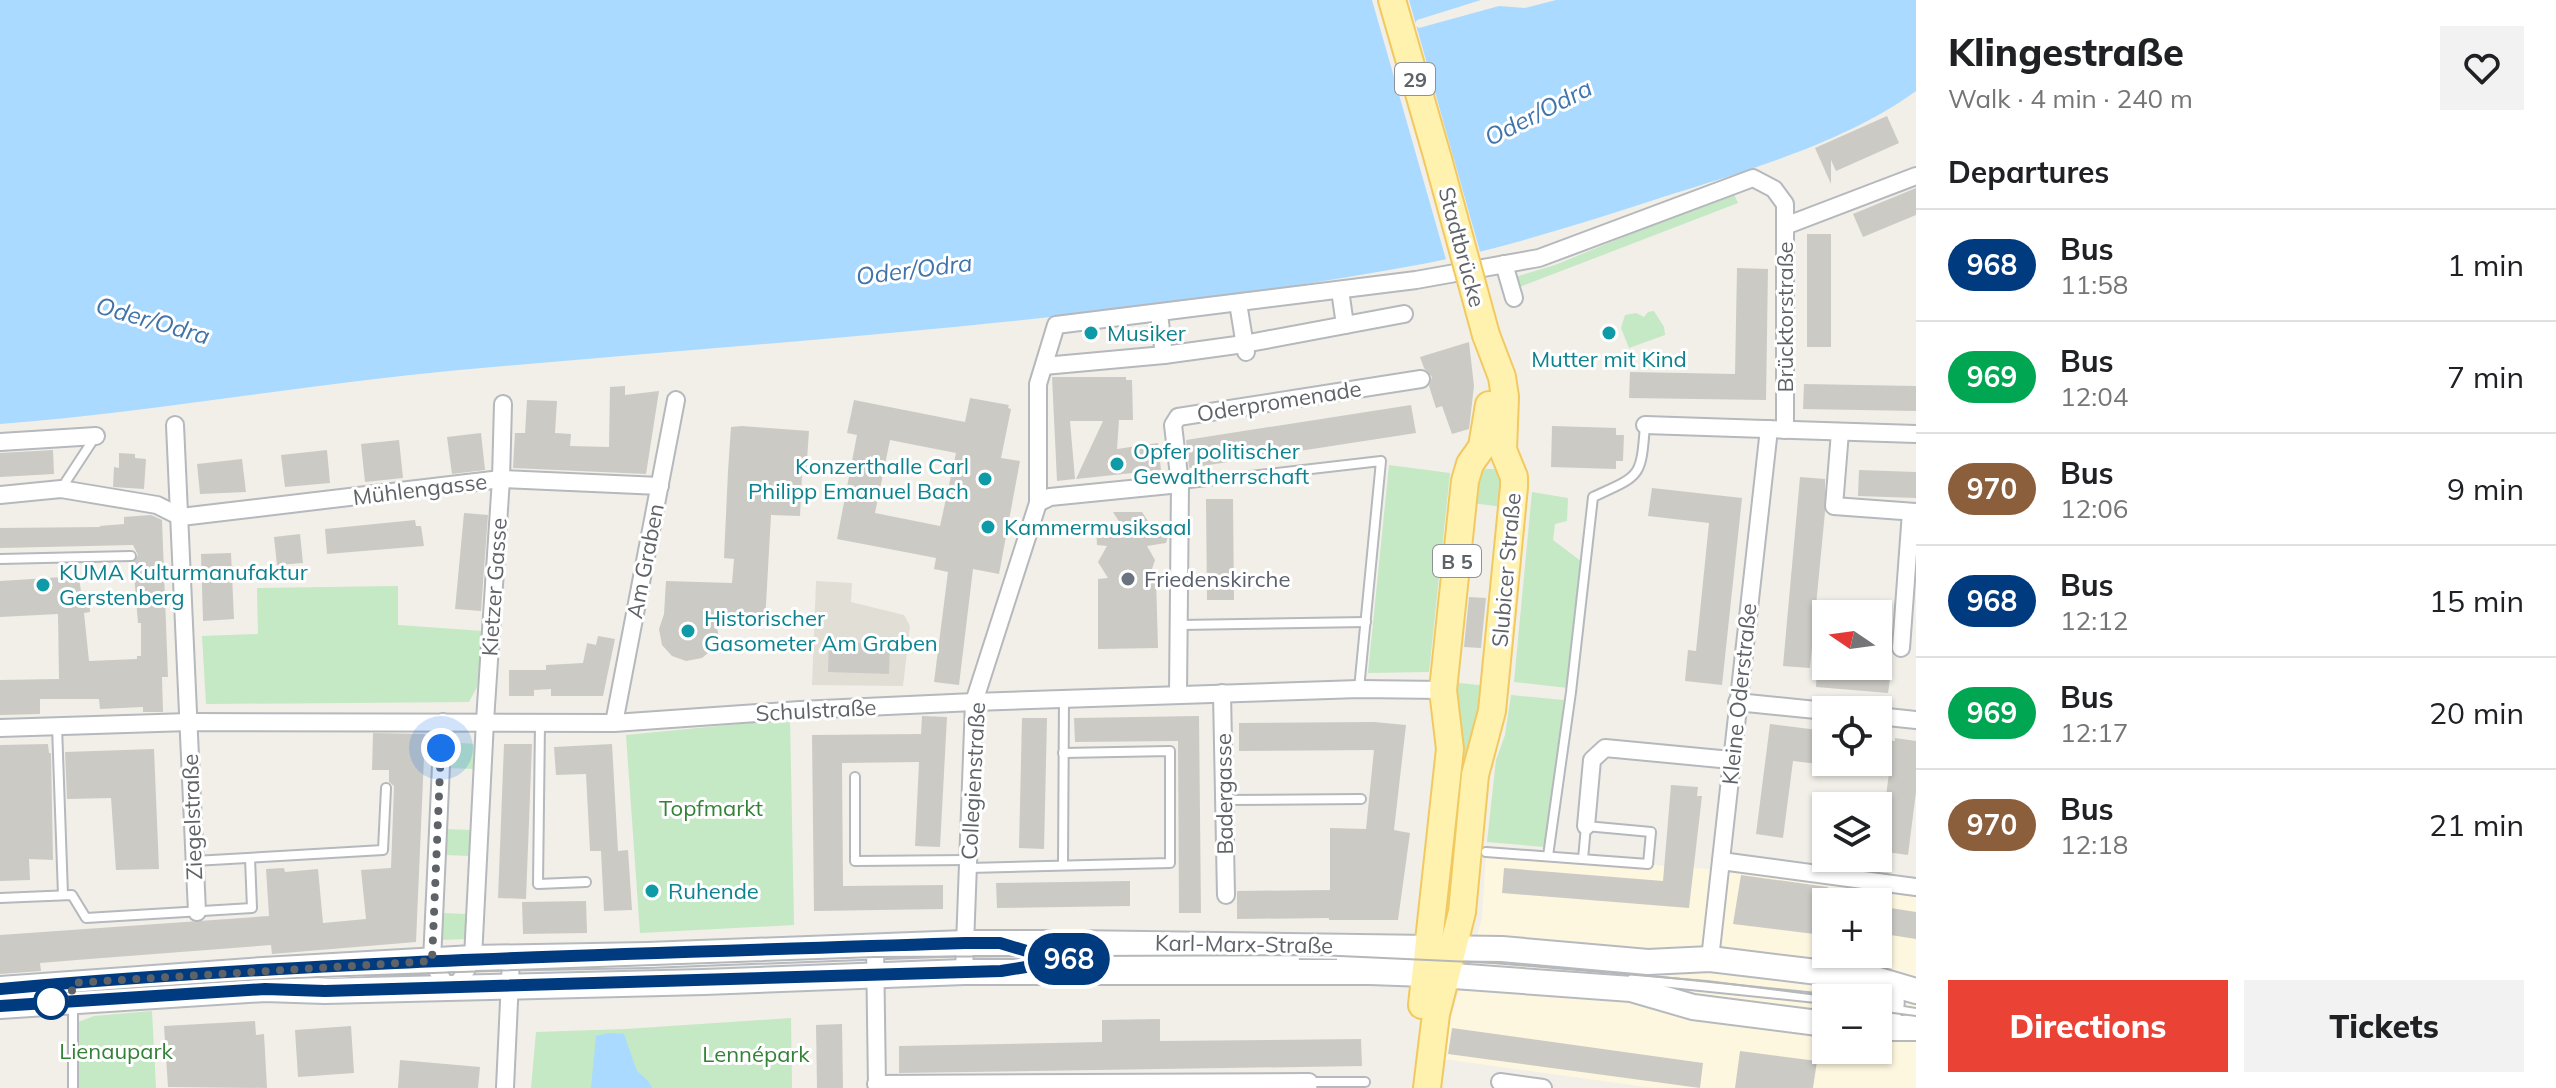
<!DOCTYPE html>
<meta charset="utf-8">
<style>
:root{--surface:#fff;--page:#f2f2f2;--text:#202124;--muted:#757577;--line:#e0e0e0;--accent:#ea4335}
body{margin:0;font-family:Mulish,sans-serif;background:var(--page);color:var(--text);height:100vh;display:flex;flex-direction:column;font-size:30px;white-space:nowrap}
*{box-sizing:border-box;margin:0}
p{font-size:26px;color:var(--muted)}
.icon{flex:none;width:44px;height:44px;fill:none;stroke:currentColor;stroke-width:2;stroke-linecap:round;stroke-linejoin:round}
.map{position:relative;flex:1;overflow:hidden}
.drawer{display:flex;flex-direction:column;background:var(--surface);width:640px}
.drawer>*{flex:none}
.badge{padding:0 16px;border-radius:26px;font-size:28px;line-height:52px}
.needle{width:52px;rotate:283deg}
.tools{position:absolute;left:1812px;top:600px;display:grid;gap:16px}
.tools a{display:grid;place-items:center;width:80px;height:80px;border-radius:0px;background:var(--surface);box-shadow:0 2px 6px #0004;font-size:40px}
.you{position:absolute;width:40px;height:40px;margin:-20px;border:6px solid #fff;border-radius:50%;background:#1a73e8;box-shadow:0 0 0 12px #1a73e833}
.map>.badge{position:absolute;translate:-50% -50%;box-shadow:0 0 0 4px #fff}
h2{padding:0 32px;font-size:30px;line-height:72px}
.round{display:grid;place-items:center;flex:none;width:84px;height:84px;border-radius:0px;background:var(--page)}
.overview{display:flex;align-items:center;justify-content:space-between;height:136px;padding:0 32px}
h1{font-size:38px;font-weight:800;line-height:60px}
.cta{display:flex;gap:16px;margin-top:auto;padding:16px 32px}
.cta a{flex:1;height:92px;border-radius:0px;background:var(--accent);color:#fff;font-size:32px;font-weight:800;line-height:92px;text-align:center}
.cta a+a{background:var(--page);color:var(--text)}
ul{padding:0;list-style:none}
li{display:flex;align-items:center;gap:24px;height:112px;padding:0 32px;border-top:2px solid var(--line)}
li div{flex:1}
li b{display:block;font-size:30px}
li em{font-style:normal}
li .badge{min-width:88px;font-weight:700;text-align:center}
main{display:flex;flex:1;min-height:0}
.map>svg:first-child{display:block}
</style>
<main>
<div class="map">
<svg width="1916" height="1088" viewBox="0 0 1916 1088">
<rect width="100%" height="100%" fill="#f1efe8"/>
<!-- commercial -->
<path fill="#fef7e0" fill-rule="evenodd" d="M1486,852l247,19 183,26v191h-263l-209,-29 6,-39 32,-101zM1826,902h52v52h-52zM1826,998h52v52h-52z"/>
<!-- education -->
<polygon fill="#e1ded6" points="816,581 852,583 851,602 904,615 910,626 903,686 812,685"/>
<!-- green -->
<g fill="#c5e8c5">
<polygon points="1733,192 1738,203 1517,288 1515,277 1555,265"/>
<polygon points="1654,311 1664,327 1665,335 1629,348 1621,328 1625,315 1636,313 1644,317 1648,312"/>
<polygon points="1389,465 1450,473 1429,672 1368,673"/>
<polygon points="1486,469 1494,469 1500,473 1503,507 1472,503 1480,472"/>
<polygon points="1532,492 1568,498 1567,521 1555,524 1553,540 1582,562 1568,688 1514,682"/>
<polygon points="398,586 398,625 483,631 477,687 469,702 206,704 202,636 258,634 257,588"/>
<polygon points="1450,682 1488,686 1460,794 1458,748"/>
<polygon points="1511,695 1564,700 1545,847 1487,842 1496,760 1505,735"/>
<polygon points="790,719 794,925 640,933 626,735"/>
<polygon points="449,742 475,744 474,769 448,768"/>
<polygon points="445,829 471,830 470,856 444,855"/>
<polygon points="441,913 467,914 466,939 440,940"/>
<polygon points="152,1011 156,1088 79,1088 78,1022 94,1016"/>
<polygon points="791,1018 792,1088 531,1088 536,1032 626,1029"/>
</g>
<!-- water -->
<g fill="#aadaff">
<path d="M0,0h1481l-64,20 -3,5 5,3 80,-22 26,2 31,-8h360v91c-70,51 -170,80 -253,106 -81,26 -162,53 -246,68 -316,58 -638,76 -958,105 -153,14 -306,42 -459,54z"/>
<polygon points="609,1033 624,1034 637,1071 649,1082 652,1088 591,1088 596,1036"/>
</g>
<!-- pier -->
<polygon fill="#f1efe8" points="1372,0 1409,0 1481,255 1447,263"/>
<!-- building -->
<g fill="#cccac5" fill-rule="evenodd">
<polygon points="1887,116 1899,143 1836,171 1831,160 1831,184 1815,148"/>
<polygon points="1916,188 1916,215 1863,237 1853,214"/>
<rect x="1807" y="234" width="24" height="113"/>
<polygon points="1737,268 1768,269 1766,400 1629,398 1630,372 1735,374"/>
<polygon points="1469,342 1474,386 1469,429 1452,434 1442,406 1436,408 1429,386 1432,377 1424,368 1420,357"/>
<polygon points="1052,377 1126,377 1126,380 1132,380 1133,420 1119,420 1117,449 1158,443 1161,470 1076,479 1103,421 1070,421 1075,479 1057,481"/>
<polygon points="1804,384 1916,386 1916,411 1803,409"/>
<polygon points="625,386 625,395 659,391 646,474 513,468 515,433 525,433 527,400 557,401 555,433 571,434 570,446 609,447 610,387"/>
<path d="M970,398l39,7 -1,3 3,1 -10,49 19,3 -21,113 -26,-5 -14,116 -25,-3 14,-110 -14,-3 2,-11 -99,-19 20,-104 -10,-2 7,-33 111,22zM890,440l66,13 -16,73 -65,-13z"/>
<polygon points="1411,405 1416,433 1189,468 1186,440"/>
<polygon points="742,426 809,431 806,474 802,474 800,516 771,515 765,622 716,619 718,633 714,648 702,658 686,661 672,656 662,645 659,629 664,614 666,581 732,583 734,559 724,558 728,471 731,427"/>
<polygon points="1552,426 1616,428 1616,435 1624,435 1623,461 1616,461 1616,469 1551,467"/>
<polygon points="481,433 485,470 452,474 447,437"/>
<polygon points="399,440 403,478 365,482 361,444"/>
<polygon points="53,450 54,474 0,477 0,453"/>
<polygon points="327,450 330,483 285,487 281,455"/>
<polygon points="119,453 135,454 135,458 146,459 144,489 113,487 114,467 119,468"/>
<polygon points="242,459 246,492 200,494 197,464"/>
<polygon points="1859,470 1916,472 1916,498 1858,496"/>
<polygon points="1800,477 1825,479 1825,512 1810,668 1783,666"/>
<polygon points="1652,488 1742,498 1722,685 1685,681 1688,650 1696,651 1709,523 1648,516"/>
<polygon points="1206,499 1233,499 1234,600 1207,600"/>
<polygon points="1113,512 1142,512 1152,527 1165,527 1169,533 1166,543 1147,546 1155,560 1149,578 1156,578 1158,648 1098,649 1098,579 1108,578 1098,562 1107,546 1097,545 1096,521 1127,534"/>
<polygon points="464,513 488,515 481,611 455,609"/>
<polygon points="151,515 162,520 168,677 162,677 163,712 143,712 143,707 100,709 99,699 40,699 40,714 0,715 0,680 59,679 58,614 0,617 0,581 79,576 81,593 89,593 90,612 84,613 89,661 137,659 137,656 141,656 141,623 138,623 133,562 138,555 133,545 0,548 0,528 101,527 99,526 124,524 124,517"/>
<polygon points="415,520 416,526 421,526 424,546 327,554 325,529"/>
<polygon points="300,534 303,563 277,565 274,537"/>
<polygon points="231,553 234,619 203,621 201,554"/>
<polygon points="1469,597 1486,598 1481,648 1464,647"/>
<polygon points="598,636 615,639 603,696 551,696 551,689 534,690 534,696 509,696 509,670 546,670 546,665 583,663 587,643 596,645"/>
<polygon points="829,642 890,644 889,674 828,672"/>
<polygon points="1878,664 1892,665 1888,693 1816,687 1817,666 1878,666"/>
<polygon points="922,716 947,717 940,847 915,846 919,762 842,763 843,886 943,885 943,909 814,911 812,735 921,734"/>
<polygon points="1199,716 1201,913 1179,913 1178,741 1075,742 1074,718"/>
<polygon points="1022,718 1047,718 1044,849 1019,848"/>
<polygon points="1374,722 1406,725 1394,830 1410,833 1398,920 1329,920 1329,918 1237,919 1237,891 1330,890 1330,828 1366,829 1374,750 1239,751 1239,723"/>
<polygon points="1770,724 1826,731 1826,765 1793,761 1783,838 1756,834"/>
<polygon points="373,733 425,734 416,942 272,954 271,945 89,959 40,963 41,971 0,974 0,935 269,916 266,869 284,868 285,872 318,869 323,923 366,919 361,870 391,868 394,786 389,782 389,770 372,770"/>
<polygon points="1895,738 1916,741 1916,792 1908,855 1879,851 1889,773 1878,772 1878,739 1895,741"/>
<polygon points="48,744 49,753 51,753 53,860 29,859 30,880 0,881 0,745"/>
<polygon points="504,744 532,744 526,899 498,898"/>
<polygon points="612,744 618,851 628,850 632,910 604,911 601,851 590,851 586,774 556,775 554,747"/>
<polygon points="154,749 159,869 116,870 111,798 67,799 65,752"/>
<polygon points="1671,785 1698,787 1697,796 1702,796 1689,908 1502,893 1504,868 1663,881"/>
<polygon points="1741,875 1828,887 1822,935 1733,924"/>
<polygon points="1130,881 1130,906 997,908 996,883"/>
<polygon points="586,901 587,933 523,934 522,902"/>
<polygon points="1878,906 1916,912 1916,939 1878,933"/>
<polygon points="1160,1019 1160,1041 1361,1039 1362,1066 899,1073 899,1046 1102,1042 1102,1020"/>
<polygon points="255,1021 256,1035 264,1034 267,1088 168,1087 164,1026"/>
<polygon points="842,1024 843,1088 817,1088 816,1025"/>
<polygon points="351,1026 354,1073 298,1077 295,1030"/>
<polygon points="1452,1028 1703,1063 1700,1088 1448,1054"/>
<polygon points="1740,1051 1817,1061 1813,1088 1735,1088"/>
<polygon points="400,1060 480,1067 478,1088 398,1088"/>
</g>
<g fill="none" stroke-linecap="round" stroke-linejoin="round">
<defs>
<g id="lane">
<polyline points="1181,484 1381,461 1359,689"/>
<polyline points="61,489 95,437"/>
<polyline points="0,559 131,556"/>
<polyline points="1180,625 1366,622"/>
<polyline points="540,723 538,884 586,882"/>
<polyline points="57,726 63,895"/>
<polyline points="855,777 855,861 968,860"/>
<polyline points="1225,800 1361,799"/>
<polyline points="1486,852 1648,864 1651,832 1586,826 1583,859"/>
<path d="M1548,856l23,-164 22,-195c48,-22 48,-19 52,-72"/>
<polyline points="194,861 383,850 386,788"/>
<polyline points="1063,864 1064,699"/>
<polyline points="969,868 1170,863 1170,751 1063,753"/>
<polyline points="0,898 72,895 86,918 252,908 250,858"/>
<polyline points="1031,952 1061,958"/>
<polyline points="1341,959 1423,962"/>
<polyline points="1057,961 1295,958"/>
<polyline points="1632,979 1826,999"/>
<polyline points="73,1005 73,1088"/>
<polyline points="1878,1007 1916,1013"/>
<polyline points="1309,1082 1365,1082"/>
</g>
<g id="street">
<polyline points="1785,226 1916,176"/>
<polyline points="1504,264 1514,298"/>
<polyline points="1340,290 1345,325"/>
<polyline points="1238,303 1246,352"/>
<polyline points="1159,314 1164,355"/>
<polyline points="1044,366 1164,355 1244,344 1404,314"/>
<polyline points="175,425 197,912"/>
<polyline points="1645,425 1916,434"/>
<polyline points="1840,432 1834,506 1916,512"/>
<polyline points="0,442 96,436"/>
<polyline points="0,495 61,489 157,505 181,517 501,479 660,486"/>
<polyline points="1038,503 1050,497 1180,484"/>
<polyline points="1901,648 1911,512"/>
<polyline points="1222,693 1226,895"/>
<polyline points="1178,695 1180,484 1173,425 1178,417 1421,379"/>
<polyline points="1737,702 1826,711"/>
<polyline points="1878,716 1916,720"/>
<polyline points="443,722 432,961 446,986"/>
<polyline points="614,723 676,400"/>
<polyline points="0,728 189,722 614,723 800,710 974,702 1359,689 1443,690"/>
<polyline points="1586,826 1592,760 1605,748 1731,760"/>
<polyline points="1721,861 1916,887"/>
<polyline points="875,946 877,1088"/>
<polyline points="1710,959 1769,429"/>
<polyline points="964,972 974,702 1038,503 1038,384 1056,325 1416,280 1539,258 1753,178 1774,189 1785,204 1785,430"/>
<polyline points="457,986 473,958 485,721 501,479 503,404"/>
<path d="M1878,1028c18,-12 25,-28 8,-46"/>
<polyline points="1500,1082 1543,1088"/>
<polyline points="876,1084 1309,1082 1308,1088"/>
<polyline points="505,1088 511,958"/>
</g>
<g id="secondary">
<polyline points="0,989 263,970 473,958 647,955 965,943 1072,943 1502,949 1648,962 1710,959 1875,979 1916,991"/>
<polyline points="0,1006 265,989 325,991 704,982 964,972 1370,972 1426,974 1631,989 1693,1007 1826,1024"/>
<polyline points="1878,1028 1916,1028"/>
</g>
<g id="primary">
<polyline points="1392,0 1438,159"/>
<polyline points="1422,1005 1450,749 1443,690 1465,481 1470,464 1482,447 1489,405"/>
<polyline points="1427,1088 1436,1014 1462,912 1475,775 1492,711 1514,487 1514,477 1503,450 1505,397 1502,377 1486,335"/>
</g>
</defs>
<!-- lane casing -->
<use href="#lane" stroke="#b5b8bc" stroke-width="12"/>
<!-- street casing -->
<use href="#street" stroke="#b5b8bc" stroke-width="20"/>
<!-- secondary casing -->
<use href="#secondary" stroke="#b6babf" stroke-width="28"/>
<!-- primary casing -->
<use href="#primary" stroke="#f2c960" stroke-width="30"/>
<!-- lane -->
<use href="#lane" stroke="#fff" stroke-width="8"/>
<!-- street -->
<use href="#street" stroke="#fff" stroke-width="16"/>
<!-- secondary -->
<use href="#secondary" stroke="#fff" stroke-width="24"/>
<!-- primary -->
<use href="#primary" stroke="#fff2af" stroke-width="26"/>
<!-- tram -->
<g stroke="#b6b7b8" stroke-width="2">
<polyline points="0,997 264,979 875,957 1318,955 1493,963 1707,981 1841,998"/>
<polyline points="1878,1011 1916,1016"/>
</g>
<defs>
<polyline id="primary-bridge" points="1438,159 1486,335"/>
</defs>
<!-- primary-bridge casing -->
<use href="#primary-bridge" stroke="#f2c960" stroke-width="30" stroke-linecap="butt"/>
<!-- primary-bridge -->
<use href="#primary-bridge" stroke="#fff2af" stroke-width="26"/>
</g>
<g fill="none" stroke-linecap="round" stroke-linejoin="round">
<defs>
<path id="line" d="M0,989c321,-29 643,-35 965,-46h35l43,13 26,4 -68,11 -676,20 -60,-2 -265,17"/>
</defs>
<!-- line casing -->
<use href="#line" stroke="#fff" stroke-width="18"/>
<!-- line -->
<use href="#line" stroke="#003b80" stroke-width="12"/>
<!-- walk -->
<polyline stroke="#5f6368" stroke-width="8" stroke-dasharray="0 14.4" points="51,1002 72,998 72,983 432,961 441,748"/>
</g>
<!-- markers -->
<g fill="#0f9aa8" stroke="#fff" stroke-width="3">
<circle cx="1091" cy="333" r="8"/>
<circle cx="1609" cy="333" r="8"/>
<circle cx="1117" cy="464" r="8"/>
<circle cx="985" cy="479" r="8"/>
<circle cx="988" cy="527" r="8"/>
<circle cx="43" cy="585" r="8"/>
<circle cx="688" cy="631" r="8"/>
<circle cx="652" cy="891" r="8"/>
</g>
<circle fill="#6b7280" stroke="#fff" stroke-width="3" cx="1128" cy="579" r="8"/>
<circle fill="#fff" stroke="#003b80" stroke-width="4" cx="51" cy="1002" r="16"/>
<g text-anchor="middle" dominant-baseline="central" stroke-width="6" stroke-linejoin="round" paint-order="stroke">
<!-- shield labels -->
<g fill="#fff" stroke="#8f9295" stroke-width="2">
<rect x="1395" y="63" width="40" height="32" rx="6"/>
<rect x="1433" y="545" width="48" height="32" rx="6"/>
</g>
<g font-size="20" font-weight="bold" fill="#5f6368">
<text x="1415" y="79">29</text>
<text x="1457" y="561">B 5</text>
</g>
<!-- street labels -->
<g font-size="22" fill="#5f6368" stroke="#fff">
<text transform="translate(1462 247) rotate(75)">Stadtbrücke</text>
<text transform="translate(1785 317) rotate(-90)">Brücktorstraße</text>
<text transform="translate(1279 401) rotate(-9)">Oderpromenade</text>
<text transform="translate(420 489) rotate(-7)">Mühlengasse</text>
<text transform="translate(645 561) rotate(-79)">Am Graben</text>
<text transform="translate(1506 570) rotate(-85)">Slubicer Straße</text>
<text transform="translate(494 587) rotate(-86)">Kietzer Gasse</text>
<text transform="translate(1739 694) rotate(-84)">Kleine Oderstraße</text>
<text transform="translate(816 710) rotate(-3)">Schulstraße</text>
<text transform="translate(973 781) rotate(-87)">Collegienstraße</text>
<text transform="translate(1224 794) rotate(-91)">Badergasse</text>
<text transform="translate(192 817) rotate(-92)">Ziegelstraße</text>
<text transform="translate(1244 944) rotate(1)">Karl-Marx-Straße</text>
</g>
<!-- culture labels -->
<g font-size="22" fill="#0d838f" stroke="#fff" text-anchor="start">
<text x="1107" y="333">Musiker</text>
<text x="1609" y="359" text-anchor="middle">Mutter mit Kind</text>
<text x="1133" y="451">Opfer politischer<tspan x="1133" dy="25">Gewaltherrschaft</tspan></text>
<text x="969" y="466" text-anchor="end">Konzerthalle Carl<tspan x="969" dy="25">Philipp Emanuel Bach</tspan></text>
<text x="1004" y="527">Kammermusiksaal</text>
<text x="59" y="572">KUMA Kulturmanufaktur<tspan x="59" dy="25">Gerstenberg</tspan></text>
<text x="704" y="618">Historischer<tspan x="704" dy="25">Gasometer Am Graben</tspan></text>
<text x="668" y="891">Ruhende</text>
</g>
<!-- worship labels -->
<g font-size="22" fill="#5b616d" stroke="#fff" text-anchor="start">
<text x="1144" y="579">Friedenskirche</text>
</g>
<!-- park labels -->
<g font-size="22" fill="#348238" stroke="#fff">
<text x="711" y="808">Topfmarkt</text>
<text x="116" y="1051">Lienaupark</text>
<text x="756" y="1054">Lennépark</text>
</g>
<!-- water labels -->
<g font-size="24" font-style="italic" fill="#4174aa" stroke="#fff">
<text transform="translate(1538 112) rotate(-27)">Oder/Odra</text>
<text transform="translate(914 269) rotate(-7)">Oder/Odra</text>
<text transform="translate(153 320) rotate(16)">Oder/Odra</text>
</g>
</g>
</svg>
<div class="tools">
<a><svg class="needle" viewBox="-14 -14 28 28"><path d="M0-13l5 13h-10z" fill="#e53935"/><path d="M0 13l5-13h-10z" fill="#757577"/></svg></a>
<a><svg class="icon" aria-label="locate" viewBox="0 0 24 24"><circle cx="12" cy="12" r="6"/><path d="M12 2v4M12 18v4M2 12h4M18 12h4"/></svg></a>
<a><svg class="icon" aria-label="layers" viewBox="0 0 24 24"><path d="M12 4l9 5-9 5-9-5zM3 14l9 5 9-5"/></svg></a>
<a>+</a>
<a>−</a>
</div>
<div class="you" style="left:441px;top:748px"></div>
<b class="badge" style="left:1069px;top:959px;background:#003b80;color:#fff">968</b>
</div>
<section class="drawer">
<div class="overview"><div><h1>Klingestraße</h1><p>Walk · 4 min · 240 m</p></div><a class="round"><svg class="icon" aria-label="heart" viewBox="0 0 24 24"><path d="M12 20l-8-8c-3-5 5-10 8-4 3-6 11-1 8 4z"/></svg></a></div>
<h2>Departures</h2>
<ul>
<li><span class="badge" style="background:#003b80;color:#fff">968</span><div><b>Bus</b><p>11:58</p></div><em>1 min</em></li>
<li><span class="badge" style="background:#00a651;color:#fff">969</span><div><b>Bus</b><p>12:04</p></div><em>7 min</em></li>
<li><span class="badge" style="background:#8b5e3c;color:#fff">970</span><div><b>Bus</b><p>12:06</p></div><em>9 min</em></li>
<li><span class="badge" style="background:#003b80;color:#fff">968</span><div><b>Bus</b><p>12:12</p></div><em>15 min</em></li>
<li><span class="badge" style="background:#00a651;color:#fff">969</span><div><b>Bus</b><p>12:17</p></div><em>20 min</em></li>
<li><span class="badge" style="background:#8b5e3c;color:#fff">970</span><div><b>Bus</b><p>12:18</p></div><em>21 min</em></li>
</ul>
<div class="cta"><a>Directions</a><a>Tickets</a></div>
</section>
</main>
